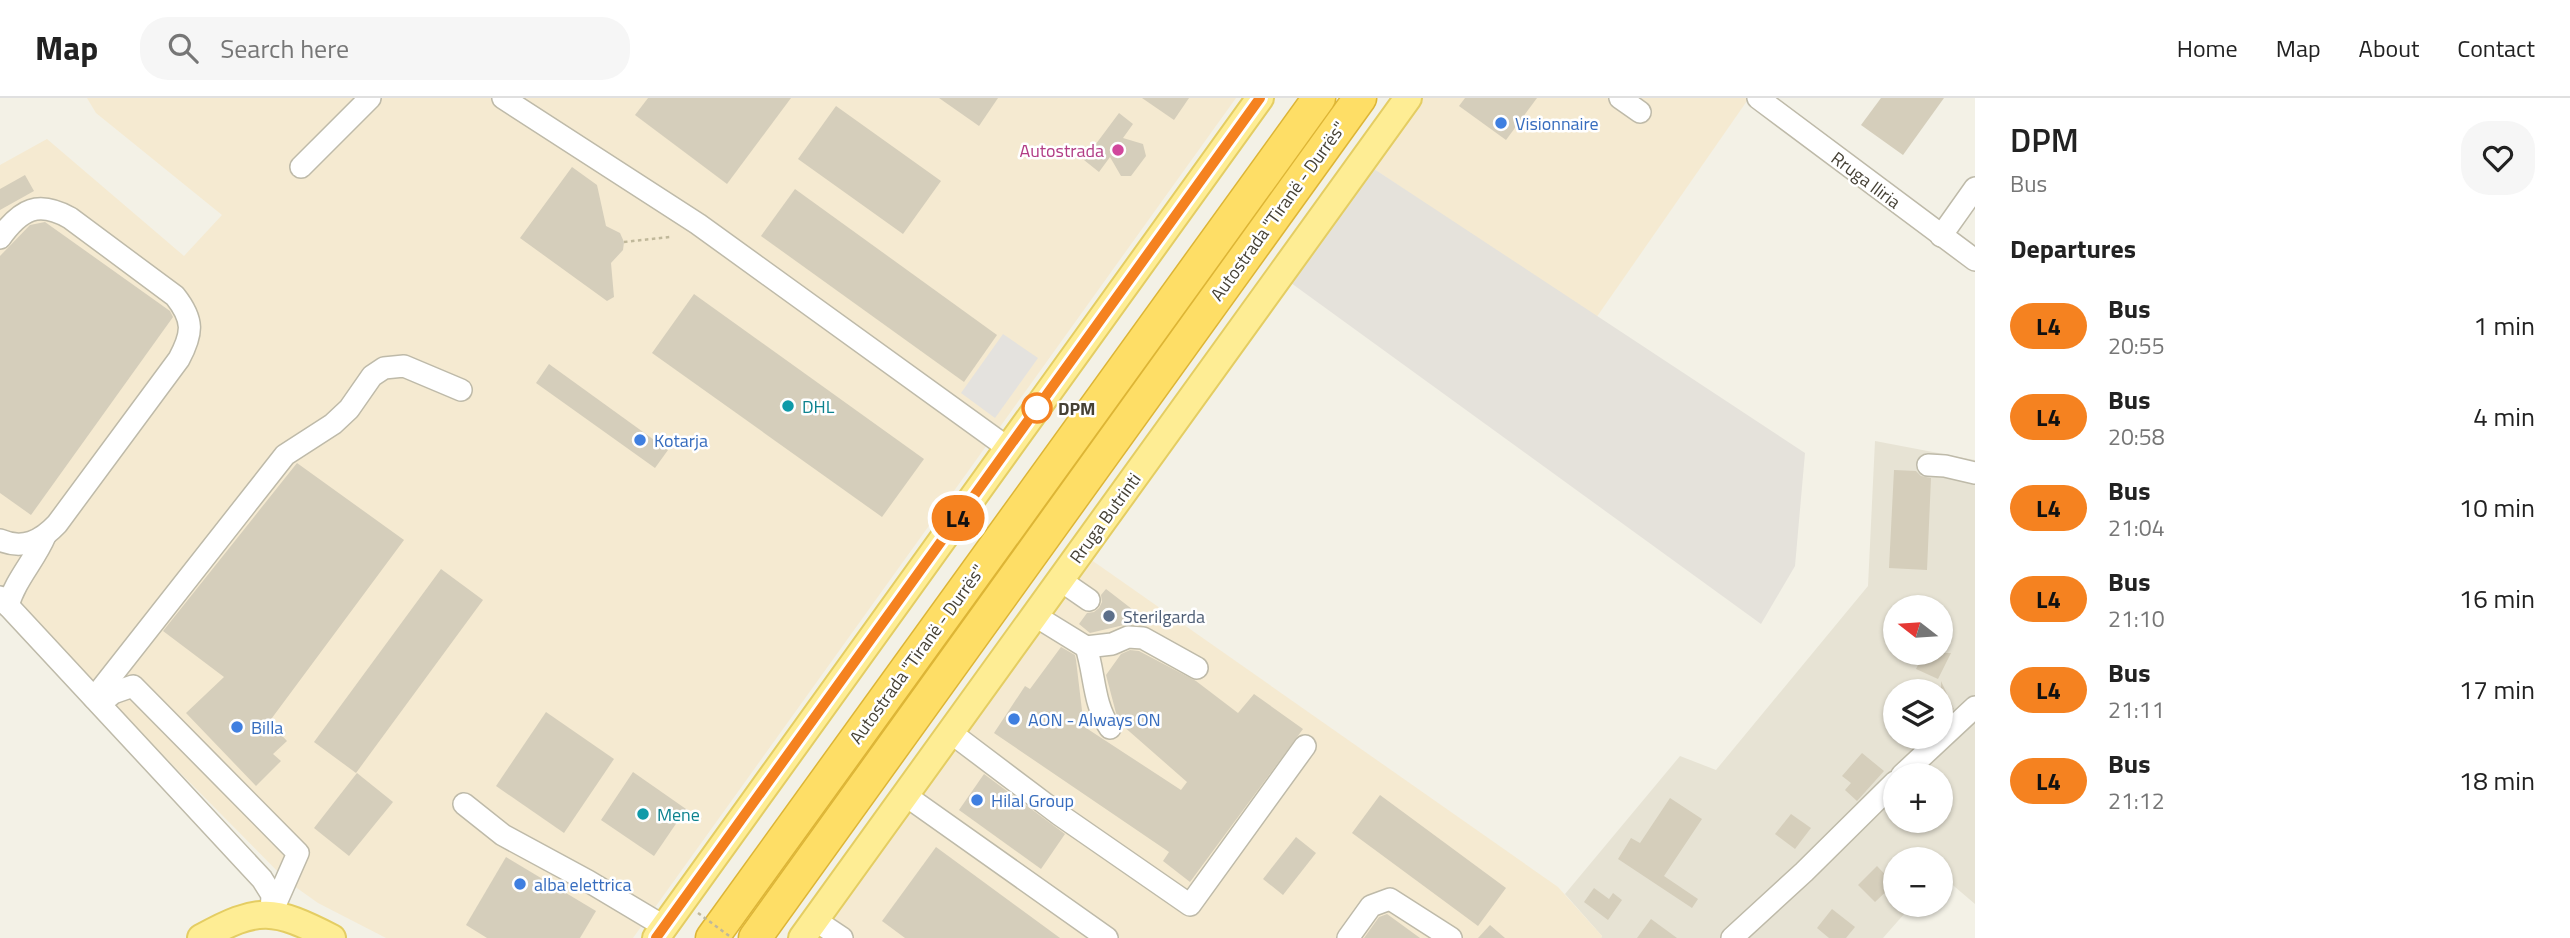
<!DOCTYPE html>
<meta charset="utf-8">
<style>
:root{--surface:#fff;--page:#f6f6f6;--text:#222;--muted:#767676;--line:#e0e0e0}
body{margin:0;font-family:"Titillium Web",sans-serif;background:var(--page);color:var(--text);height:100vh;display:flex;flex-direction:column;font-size:26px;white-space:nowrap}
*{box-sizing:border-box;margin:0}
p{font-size:23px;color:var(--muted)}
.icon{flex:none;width:38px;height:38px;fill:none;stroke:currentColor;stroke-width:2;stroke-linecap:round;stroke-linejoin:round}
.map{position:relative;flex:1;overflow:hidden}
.details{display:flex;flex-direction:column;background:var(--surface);width:595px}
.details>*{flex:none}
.badge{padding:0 14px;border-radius:23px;font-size:24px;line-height:46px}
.needle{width:46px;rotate:287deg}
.buttons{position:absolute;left:1883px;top:497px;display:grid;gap:14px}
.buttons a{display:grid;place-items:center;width:70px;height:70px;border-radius:50%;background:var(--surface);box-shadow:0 2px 5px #0004;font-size:35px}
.map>.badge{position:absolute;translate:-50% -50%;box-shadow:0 0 0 4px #fff}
h2{padding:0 35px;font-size:26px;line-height:63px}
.round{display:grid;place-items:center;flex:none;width:74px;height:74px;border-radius:28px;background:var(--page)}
.head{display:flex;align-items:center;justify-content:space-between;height:119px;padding:0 35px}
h1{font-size:33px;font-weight:600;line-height:52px}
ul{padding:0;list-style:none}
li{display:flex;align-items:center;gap:21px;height:91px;padding:0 35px}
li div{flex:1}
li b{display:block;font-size:26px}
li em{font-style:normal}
li .badge{min-width:77px;font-weight:700;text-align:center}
header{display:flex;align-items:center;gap:42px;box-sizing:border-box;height:98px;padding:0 35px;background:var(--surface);border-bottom:2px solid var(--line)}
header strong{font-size:33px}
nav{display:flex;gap:38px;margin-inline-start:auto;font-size:24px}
.search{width:490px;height:63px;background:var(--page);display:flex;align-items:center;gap:18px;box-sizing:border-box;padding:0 24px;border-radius:28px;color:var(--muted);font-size:26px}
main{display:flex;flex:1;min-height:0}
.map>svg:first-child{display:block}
</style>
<header>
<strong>Map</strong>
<div class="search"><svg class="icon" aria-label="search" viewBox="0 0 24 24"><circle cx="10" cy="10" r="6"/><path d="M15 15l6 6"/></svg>Search here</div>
<nav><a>Home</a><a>Map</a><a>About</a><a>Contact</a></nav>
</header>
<main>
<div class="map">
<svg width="1975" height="840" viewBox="0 0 1975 840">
<rect width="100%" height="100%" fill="#f3f1e6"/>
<!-- residential -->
<path fill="#e7e3d4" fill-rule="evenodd" d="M1875,343l100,19v444l-34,-29v-16h-46v46h17l-29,33h-282l1,-2 -37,-42 115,-138 36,14 152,-184zM1895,509h46v46h-46zM1895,593h46v46h-46zM1895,677h46v46h-46z"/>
<!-- commercial -->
<g fill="#f5ead1">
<polygon points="87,0 1236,0 633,840 386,840 318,805 287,783 0,492 0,67 47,41 184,158 222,117 96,15"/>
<polygon points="1408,0 1749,0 1596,220 1362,63"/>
<polygon points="1080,454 1558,789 1602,838 1601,840 802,840"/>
</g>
<!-- industrial -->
<polygon fill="#e5e2db" points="1362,63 1805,355 1795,468 1761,526 1280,177"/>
<!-- parking -->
<polygon fill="#e4e2de" points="1003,236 1038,260 995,320 961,295"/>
<!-- building -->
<g fill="#d5cebb">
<polygon points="648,0 791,0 727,86 635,17"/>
<polygon points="939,0 998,0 979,28"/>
<polygon points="1142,0 1189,0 1174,22"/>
<polygon points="1465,0 1537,0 1506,42 1459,8"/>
<polygon points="1881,0 1944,0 1903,57 1861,27"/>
<polygon points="836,8 941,83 903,136 798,61"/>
<polygon points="1119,15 1133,26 1123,40 1143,46 1146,58 1131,78 1121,78 1110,59 1099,74 1084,62"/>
<polygon points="572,69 597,87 606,128 620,135 624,144 623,152 611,165 614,199 607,203 520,140"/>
<polygon points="25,77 34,93 0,112 0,91"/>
<polygon points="795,91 997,237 964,284 761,138"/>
<polygon points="45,124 170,213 173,219 31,417 0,395 0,158 30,127"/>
<polygon points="694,196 924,361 882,419 652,255"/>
<polygon points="549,266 668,352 655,370 536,285"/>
<polygon points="297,365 404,442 269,624 287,643 273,656 281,663 256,688 186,615 224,579 163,533"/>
<polygon points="1894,372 1916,373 1921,378 1931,380 1927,472 1889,470"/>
<polygon points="441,471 483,502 356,675 314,644"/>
<polygon points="1106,491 1150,525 1128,526 1090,535 1079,526 1087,515 1094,514 1099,510 1102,504 1101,497"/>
<polygon points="1061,549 1075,557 1076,562 1083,621 1080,626 1181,692 1187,684 1122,627 1116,615 1106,577 1121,556 1130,552 1139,553 1196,583 1238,615 1254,596 1303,631 1190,784 1163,763 1169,754 994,635 1025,588 1030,591"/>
<polygon points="1924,555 1951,555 1938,581 1916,571"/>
<polygon points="1941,583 1954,611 1941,623"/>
<polygon points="546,614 614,661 564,735 496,688"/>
<polygon points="1862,655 1884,673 1857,703 1845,692 1851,685 1842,678"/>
<polygon points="633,674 686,711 654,758 601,722"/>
<polygon points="357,675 393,704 349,758 314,730"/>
<polygon points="984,676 1065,736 1041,771 959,712"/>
<polygon points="1380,697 1506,790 1478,828 1352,735"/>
<polygon points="1670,700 1702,721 1664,778 1698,801 1692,810 1618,761 1631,740 1640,745"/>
<polygon points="1791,716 1811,730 1795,751 1775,736"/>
<polygon points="1296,739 1316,755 1283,797 1263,781"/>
<polygon points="936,749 1060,840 905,840 882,823"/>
<polygon points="506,759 596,813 580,840 487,840 466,827"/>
<polygon points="1877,768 1894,786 1875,804 1858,787"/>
<polygon points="1594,790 1609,801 1613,795 1622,802 1608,822 1584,804"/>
<polygon points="1832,811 1855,829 1846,840 1829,840 1817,830"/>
<polygon points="1387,816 1420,840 1364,840 1379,819"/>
<polygon points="1651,821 1677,840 1637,840"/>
<polygon points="1490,827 1505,840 1478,840"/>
</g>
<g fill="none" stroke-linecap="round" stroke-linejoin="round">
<defs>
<g id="minor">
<polyline points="503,0 698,126 1008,350"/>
<polyline points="1620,0 1640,14"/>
<polyline points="1758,0 1975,162"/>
<polyline points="301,69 370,0"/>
<polyline points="1941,138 1975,90"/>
<path d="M0,140c21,-29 38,-38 70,-20l105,78c19,24 18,37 4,63l-122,165c-16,17 -34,26 -57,16"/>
<polyline points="1928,367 1945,368 1975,375"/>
<polyline points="1060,482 1089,502"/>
<polyline points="0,499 262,781 272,797 271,816"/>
<path d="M8,508c7,-26 27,-46 37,-70"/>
<path d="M1034,517l52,32c9,27 7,57 24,81"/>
<polyline points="1086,549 1112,546 1128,539 1143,540 1197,570"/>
<polyline points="94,600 285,357 333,326 349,311 372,278 384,270 404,268 461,292"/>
<polyline points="100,606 113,595 133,588 298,755 272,814"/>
<polyline points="950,634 1060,717 1190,807 1305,648"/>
<polyline points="1902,677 1975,609"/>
<polyline points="905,697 1107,840"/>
<polyline points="464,706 503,737 588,783 665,829"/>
<polyline points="815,822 842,840"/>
<polyline points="1348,840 1371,808 1390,801 1451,840"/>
<polyline points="1732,840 1804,774 1895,684"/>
</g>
<g id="major">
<path d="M201,840c58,-32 72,-30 131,0"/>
<polyline points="656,840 1260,0"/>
<polyline points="802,840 1408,0"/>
</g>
<g id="highway">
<polyline points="712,840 1319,0"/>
<polyline points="755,840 1360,0"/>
</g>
</defs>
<!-- minor casing -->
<use href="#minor" stroke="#bebaa9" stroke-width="24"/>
<!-- major casing -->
<use href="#major" stroke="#e4cd63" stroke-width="30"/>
<!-- highway casing -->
<use href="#highway" stroke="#ddb536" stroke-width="35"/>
<!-- path -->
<polyline stroke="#c0b89a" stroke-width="2.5" stroke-dasharray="3.5 3.5" stroke-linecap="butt" points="624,144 670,139"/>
<!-- minor -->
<use href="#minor" stroke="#fff" stroke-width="21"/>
<!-- major -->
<use href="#major" stroke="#feed94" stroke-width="26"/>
<!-- highway -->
<use href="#highway" stroke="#fede66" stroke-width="32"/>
<!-- path-bridge -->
<polyline stroke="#c0b89a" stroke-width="2.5" stroke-dasharray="3.5 3.5" stroke-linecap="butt" points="698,815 732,840"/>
</g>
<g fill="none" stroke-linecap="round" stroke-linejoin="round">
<defs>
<polyline id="line" points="656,840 1260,0"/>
</defs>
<!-- line casing -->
<use href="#line" stroke="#fff" stroke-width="16"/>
<!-- line -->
<use href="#line" stroke="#f58220" stroke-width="10"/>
</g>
<!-- markers -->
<g fill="#3f7fe0" stroke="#fff" stroke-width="2.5">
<circle cx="1501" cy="25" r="7"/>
<circle cx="640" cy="342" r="7"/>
<circle cx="1014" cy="621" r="7"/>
<circle cx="237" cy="629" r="7"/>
<circle cx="977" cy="702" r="7"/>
<circle cx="520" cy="786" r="7"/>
</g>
<circle fill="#d1479c" stroke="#fff" stroke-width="2.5" cx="1118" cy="52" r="7"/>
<g fill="#0f9aa8" stroke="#fff" stroke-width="2.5">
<circle cx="788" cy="308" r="7"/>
<circle cx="643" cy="716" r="7"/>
</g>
<circle fill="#fff" stroke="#f58220" stroke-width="3.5" cx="1037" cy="310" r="14"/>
<circle fill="#5c6f8a" stroke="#fff" stroke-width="2.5" cx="1109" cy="518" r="7"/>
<g text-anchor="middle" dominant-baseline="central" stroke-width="5" stroke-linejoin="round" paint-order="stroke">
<!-- shop labels -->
<g font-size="18" fill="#366cbe" stroke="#fff" text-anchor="start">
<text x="1515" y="25">Visionnaire</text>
<text x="654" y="342">Kotarja</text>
<text x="1028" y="621">AON - Always ON</text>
<text x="251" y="629">Billa</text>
<text x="991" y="702">Hilal Group</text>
<text x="534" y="786">alba elettrica</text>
</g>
<!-- hotel labels -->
<g font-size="18" fill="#b23c85" stroke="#fff" text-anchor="end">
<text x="1104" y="52">Autostrada</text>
</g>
<!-- street labels -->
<g font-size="18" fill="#464135" stroke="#fff">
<text transform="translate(1866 82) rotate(37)">Rruga Iliria</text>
<text transform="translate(1278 113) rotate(-54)">Autostrada "Tiranë - Durrës"</text>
<text transform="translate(1105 420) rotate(-54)">Rruga Butrinti</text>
<text transform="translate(917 556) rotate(-54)">Autostrada "Tiranë - Durrës"</text>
</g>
<!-- culture labels -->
<g font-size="18" fill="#0d838f" stroke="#fff" text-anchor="start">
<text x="802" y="308">DHL</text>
<text x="657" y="716">Mene</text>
</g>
<!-- stop labels -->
<g font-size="18" font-weight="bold" fill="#464135" stroke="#fff" text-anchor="start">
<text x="1058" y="310">DPM</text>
</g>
<!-- service labels -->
<g font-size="18" fill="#4e5e75" stroke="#fff" text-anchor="start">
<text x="1123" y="518">Sterilgarda</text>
</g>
</g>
</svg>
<div class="buttons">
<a><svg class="needle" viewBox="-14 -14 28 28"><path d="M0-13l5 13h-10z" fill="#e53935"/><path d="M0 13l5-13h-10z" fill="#767676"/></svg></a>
<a><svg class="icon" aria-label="layers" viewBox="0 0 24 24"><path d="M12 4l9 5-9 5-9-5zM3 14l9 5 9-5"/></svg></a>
<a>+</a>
<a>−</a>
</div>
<b class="badge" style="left:958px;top:420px;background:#f58220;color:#111">L4</b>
</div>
<section class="details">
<div class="head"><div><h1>DPM</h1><p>Bus</p></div><a class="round"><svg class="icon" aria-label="heart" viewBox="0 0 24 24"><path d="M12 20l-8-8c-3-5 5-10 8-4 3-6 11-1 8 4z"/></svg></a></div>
<h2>Departures</h2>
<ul>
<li><span class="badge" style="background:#f58220;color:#111">L4</span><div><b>Bus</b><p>20:55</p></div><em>1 min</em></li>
<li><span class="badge" style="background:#f58220;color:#111">L4</span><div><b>Bus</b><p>20:58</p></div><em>4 min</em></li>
<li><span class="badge" style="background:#f58220;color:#111">L4</span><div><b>Bus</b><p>21:04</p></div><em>10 min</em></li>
<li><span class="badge" style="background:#f58220;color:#111">L4</span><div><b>Bus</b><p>21:10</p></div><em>16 min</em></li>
<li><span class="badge" style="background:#f58220;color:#111">L4</span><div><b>Bus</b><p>21:11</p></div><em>17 min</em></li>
<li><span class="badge" style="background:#f58220;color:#111">L4</span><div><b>Bus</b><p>21:12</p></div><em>18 min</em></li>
</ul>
</section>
</main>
